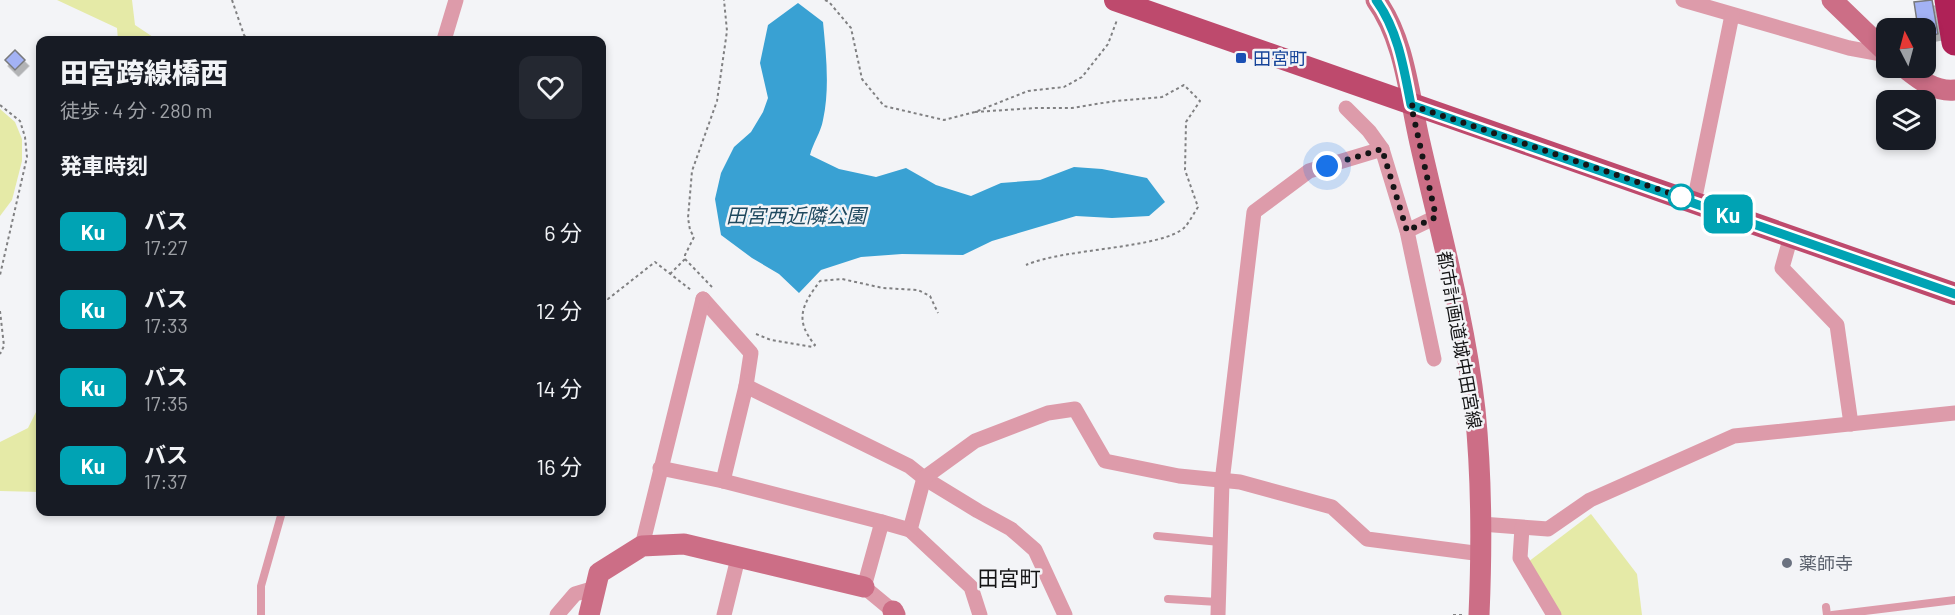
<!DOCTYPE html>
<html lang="ja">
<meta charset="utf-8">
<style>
:root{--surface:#171b24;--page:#242831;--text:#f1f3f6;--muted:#9ea1a6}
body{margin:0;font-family:Barlow,"Noto Sans JP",sans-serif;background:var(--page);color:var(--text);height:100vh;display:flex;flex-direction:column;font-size:22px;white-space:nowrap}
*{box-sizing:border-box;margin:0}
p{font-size:20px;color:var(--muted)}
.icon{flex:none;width:33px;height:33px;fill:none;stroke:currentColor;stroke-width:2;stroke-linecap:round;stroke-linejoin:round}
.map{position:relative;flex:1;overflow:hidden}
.panel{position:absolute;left:36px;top:36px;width:570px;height:480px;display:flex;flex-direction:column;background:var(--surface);border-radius:12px;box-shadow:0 3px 9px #0003}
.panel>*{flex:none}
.badge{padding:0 12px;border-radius:9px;font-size:21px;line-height:39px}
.needle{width:39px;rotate:354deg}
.tools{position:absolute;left:1876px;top:18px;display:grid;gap:12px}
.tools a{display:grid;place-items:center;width:60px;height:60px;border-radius:12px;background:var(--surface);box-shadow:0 3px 9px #0003;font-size:30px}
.you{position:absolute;width:30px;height:30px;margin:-15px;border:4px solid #fff;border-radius:50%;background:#1a73e8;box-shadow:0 0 0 9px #1a73e833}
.map>.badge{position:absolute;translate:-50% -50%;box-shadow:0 0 0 3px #fff}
h2{padding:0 24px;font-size:22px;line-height:54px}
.round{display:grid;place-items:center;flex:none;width:63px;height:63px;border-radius:12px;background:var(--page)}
.overview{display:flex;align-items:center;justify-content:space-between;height:102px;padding:0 24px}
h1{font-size:28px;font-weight:800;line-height:45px}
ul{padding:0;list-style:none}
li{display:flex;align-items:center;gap:18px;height:78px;padding:0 24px}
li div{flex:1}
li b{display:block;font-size:22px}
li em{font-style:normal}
li .badge{min-width:66px;font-weight:700;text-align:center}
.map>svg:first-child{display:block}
</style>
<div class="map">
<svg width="1955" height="615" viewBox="0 0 1955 615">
<defs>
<filter id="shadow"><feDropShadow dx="3.5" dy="6" stdDeviation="0" flood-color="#0004"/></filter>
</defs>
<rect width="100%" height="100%" fill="#f3f4f7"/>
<!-- green -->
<g fill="#e5eaa7">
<polygon points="57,0 132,0 135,25 153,37 150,40 118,40 117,28"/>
<polygon points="0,109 15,122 22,139 22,161 12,200 0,216"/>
<polygon points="40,404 40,492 0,491 0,442 28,428"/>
<polygon points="1591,514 1637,574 1642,615 1558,615 1528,562"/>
</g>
<!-- water -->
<path fill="#39a1d3" d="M798,3l25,19c3,32 7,66 0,98 -2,12 -10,23 -13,35l29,14 37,8 30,-9 30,17 35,11 30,-13 39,-3 34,-13 28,2 45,9 18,24 -16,14 -37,2 -36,-2 -84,25 -29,14 -61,-1 -41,3 -40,13 -22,23 -20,-19 -27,-16 -31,-23 -6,-36 6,-26 13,-26 17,-15 12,-20 5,-14 -8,-35 8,-38z"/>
<!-- building -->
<g fill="#a3b2f4" stroke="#78797c" stroke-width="1.5" filter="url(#shadow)">
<polygon points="1932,0 1938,34 1926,36 1926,28 1918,28 1914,2"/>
<polygon points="15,50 25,60 15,70 5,60"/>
</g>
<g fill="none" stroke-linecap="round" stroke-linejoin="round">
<!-- path -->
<g stroke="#808082" stroke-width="2" stroke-dasharray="3 3" stroke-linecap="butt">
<polyline points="232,0 244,35 248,40"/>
<polyline points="825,0 829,2 851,28 862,79 884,106 944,120 975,112 1028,91 1064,87 1082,77 1108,44 1117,20"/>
<polyline points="0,105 20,121 25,137 27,157 0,275"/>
<path d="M975,112l60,-4h37l43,-7 47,-4 22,-12 16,16 -14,21 -1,48 13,37c-4,6 -8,14 -13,20 -22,22 -121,21 -159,38"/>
<polyline points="670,274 685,259"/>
<polyline points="712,287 685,259 685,255 694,237 690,230 688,218 692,171 717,101 727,31 724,0"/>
<polyline points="602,296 608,299 655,262 691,290"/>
<polyline points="0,311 4,346 0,354"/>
<path d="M756,334l15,6 42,7 2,-2c-21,-25 -13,-40 5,-64l22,-2 41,9 35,2 12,6 8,17"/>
<polyline points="1453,615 1462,615"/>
</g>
<!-- lane -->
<g stroke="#dd9baa" stroke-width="8">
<polyline points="1157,536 1220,542"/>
<polyline points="1168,599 1218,602"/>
<polyline points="1826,607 1827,615"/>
<polyline points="261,615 261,586 282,512"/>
<polyline points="1832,615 1955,600"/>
</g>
<!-- street -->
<g stroke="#dd9baa" stroke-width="15">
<polyline points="1683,0 1849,48 1887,55"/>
<polyline points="444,40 456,0"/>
<polyline points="1346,108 1369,131 1382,149 1407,231 1434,359"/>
<polyline points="1694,202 1732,15"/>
<polyline points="1407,231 1436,217"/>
<polyline points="1791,236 1782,268 1837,325 1851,424"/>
<polyline points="703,299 751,353 746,386 723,481"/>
<polyline points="746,386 909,466 924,478 978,511 1011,529 1035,550 1065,615"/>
<polyline points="660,468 723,481 882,522"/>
<polyline points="1481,524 1548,529 1590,500 1734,436 1955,413"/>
<polyline points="1522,528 1520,558 1554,615"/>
<polyline points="910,530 971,587 980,615"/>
<polyline points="642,546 703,299"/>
<polyline points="893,611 864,587 882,522 910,530 924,478 975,441 1048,413 1075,409 1105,461 1179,476 1240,482 1332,507 1367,539 1482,554"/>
<polyline points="557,615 575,594 595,588"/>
<polyline points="724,615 738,558"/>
<polyline points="1218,615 1222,482 1254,212 1309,171 1382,149"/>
</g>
<!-- secondary -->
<g stroke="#cc6e86" stroke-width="21">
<path d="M1376,0c29,40 33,96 44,143 20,88 45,177 55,267 7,69 7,136 4,205"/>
<polyline points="1832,0 1887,53"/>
<path d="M1905,68c15,12 30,24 50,22"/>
<polyline points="893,611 895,615"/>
<polyline points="589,615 599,573 642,546 684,544 864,587"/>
</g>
<!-- primary -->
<polyline stroke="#be4a6d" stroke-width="22" points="1115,0 1955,294"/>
<!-- highway -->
<polyline stroke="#af2257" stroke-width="27" points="1948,0 1955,42"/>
</g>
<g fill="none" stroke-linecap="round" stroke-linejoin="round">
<defs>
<path id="line" d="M1376,0c22,30 28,69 35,105l544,189"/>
</defs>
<!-- line casing -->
<use href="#line" stroke="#fff" stroke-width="14"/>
<!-- line -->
<use href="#line" stroke="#00a3b4" stroke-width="9"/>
<!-- walk -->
<polyline stroke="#151516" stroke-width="6" stroke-dasharray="0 10.8" points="1327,166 1382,149 1407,231 1436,217 1411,105 1681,197"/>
</g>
<!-- markers -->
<rect fill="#1a4fb4" stroke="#f3f4f7" stroke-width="2" x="1235" y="52" width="12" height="12" rx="3"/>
<circle fill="#fff" stroke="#00a3b4" stroke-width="3" cx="1681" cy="197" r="12"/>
<circle fill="#6b7280" stroke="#f3f4f7" stroke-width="2" cx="1787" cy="563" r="6"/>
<g text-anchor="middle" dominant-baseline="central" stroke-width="5" stroke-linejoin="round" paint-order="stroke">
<!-- transit labels -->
<g font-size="18" fill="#164399" stroke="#f3f4f7" text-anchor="start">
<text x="1253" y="58">田宮町</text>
</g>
<!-- street labels -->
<g font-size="18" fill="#151516" stroke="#f3f4f7">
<text transform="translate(1460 340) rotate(80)">都市計画道城中田宮線</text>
</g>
<!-- worship labels -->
<g font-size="18" fill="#5b616d" stroke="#f3f4f7" text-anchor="start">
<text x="1799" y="563">薬師寺</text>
</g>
<!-- water labels -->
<g font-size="20" font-style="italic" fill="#1f495f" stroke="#f3f4f7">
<text x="796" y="215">田宮西近隣公園</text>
</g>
<!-- quarter labels -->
<g font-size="21" fill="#151516" stroke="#f3f4f7">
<text x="1009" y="577">田宮町</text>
</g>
</g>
</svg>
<div class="tools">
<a><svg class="needle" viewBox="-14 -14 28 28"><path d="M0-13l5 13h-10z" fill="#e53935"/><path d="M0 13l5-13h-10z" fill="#9ea1a6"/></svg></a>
<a><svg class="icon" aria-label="layers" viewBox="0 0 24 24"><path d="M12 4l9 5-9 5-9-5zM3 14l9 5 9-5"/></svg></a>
</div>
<div class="you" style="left:1327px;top:166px"></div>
<b class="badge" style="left:1728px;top:214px;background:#00a3b4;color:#fff">Ku</b>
<section class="panel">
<div class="overview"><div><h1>田宮跨線橋西</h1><p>徒歩 · 4 分 · 280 m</p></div><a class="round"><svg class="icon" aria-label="heart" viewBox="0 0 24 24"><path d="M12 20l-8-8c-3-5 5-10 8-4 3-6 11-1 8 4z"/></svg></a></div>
<h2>発車時刻</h2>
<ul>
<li><span class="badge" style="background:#00a3b4;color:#fff">Ku</span><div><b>バス</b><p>17:27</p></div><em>6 分</em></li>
<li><span class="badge" style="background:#00a3b4;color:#fff">Ku</span><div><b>バス</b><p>17:33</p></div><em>12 分</em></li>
<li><span class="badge" style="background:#00a3b4;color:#fff">Ku</span><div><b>バス</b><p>17:35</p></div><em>14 分</em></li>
<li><span class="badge" style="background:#00a3b4;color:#fff">Ku</span><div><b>バス</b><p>17:37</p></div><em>16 分</em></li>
</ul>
</section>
</div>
